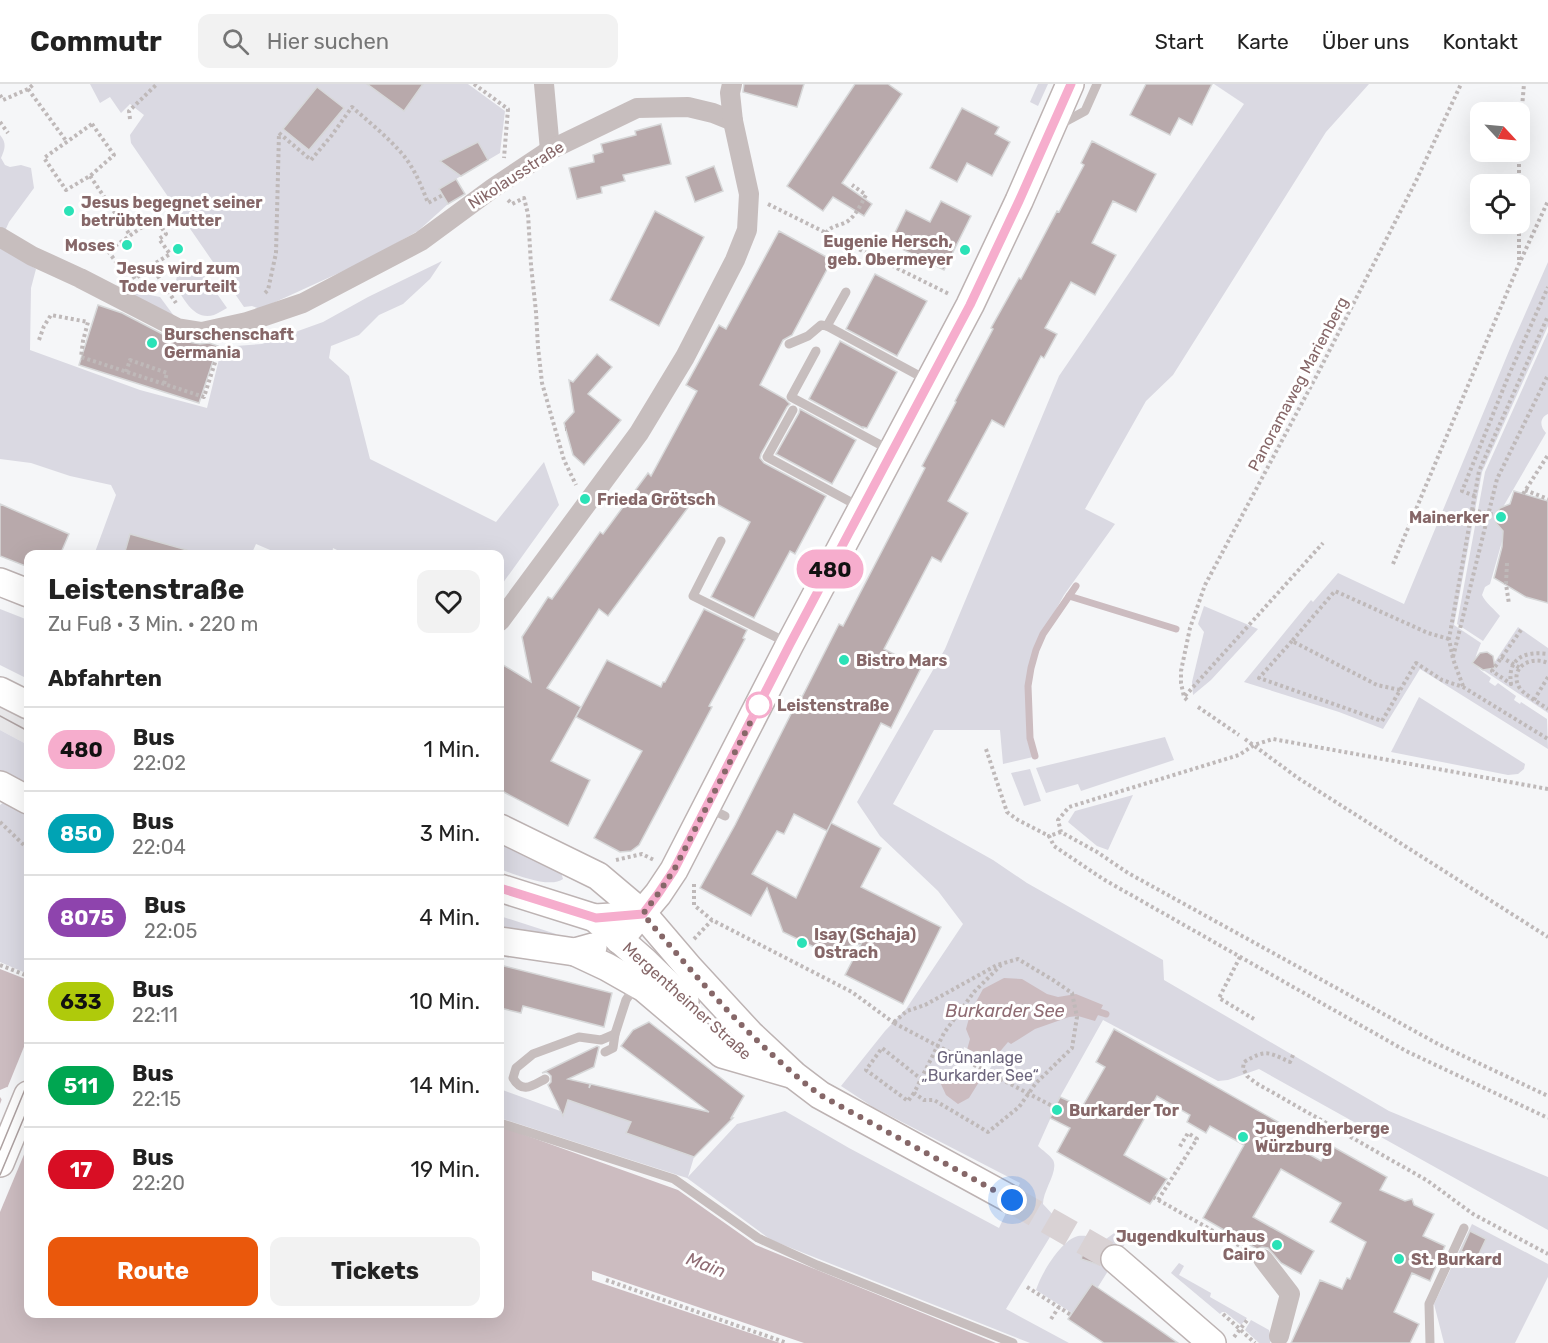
<!DOCTYPE html>
<html lang="de">
<meta charset="utf-8">
<style>
:root{--surface:#fff;--page:#f2f2f2;--text:#222;--muted:#767676;--line:#e0e0e0;--accent:#ea580c}
body{margin:0;font-family:Rubik,sans-serif;background:var(--page);color:var(--text);height:100vh;display:flex;flex-direction:column;font-size:22px;white-space:nowrap}
*{box-sizing:border-box;margin:0}
p{font-size:20px;color:var(--muted)}
.icon{flex:none;width:33px;height:33px;fill:none;stroke:currentColor;stroke-width:2;stroke-linecap:round;stroke-linejoin:round}
.map{position:relative;flex:1;overflow:hidden}
.drawer{position:absolute;left:24px;top:466px;width:480px;height:768px;display:flex;flex-direction:column;background:var(--surface);border-radius:12px;box-shadow:0 6px 24px #0002}
.drawer>*{flex:none}
.badge{padding:0 12px;border-radius:20px;font-size:21px;line-height:39px}
.needle{width:39px;rotate:116deg}
.buttons{position:absolute;left:1470px;top:18px;display:grid;gap:12px}
.buttons a{display:grid;place-items:center;width:60px;height:60px;border-radius:12px;background:var(--surface);box-shadow:0 6px 24px #0002;font-size:30px}
.you{position:absolute;width:30px;height:30px;margin:-15px;border:4px solid #fff;border-radius:50%;background:#1a73e8;box-shadow:0 0 0 9px #1a73e833}
.map>.badge{position:absolute;translate:-50% -50%;box-shadow:0 0 0 3px #fff}
h2{padding:0 24px;font-size:22px;line-height:54px}
.round{display:grid;place-items:center;flex:none;width:63px;height:63px;border-radius:12px;background:var(--page)}
.summary{display:flex;align-items:center;justify-content:space-between;height:102px;padding:0 24px}
h1{font-size:28px;font-weight:700;line-height:45px}
.cta{display:flex;gap:12px;margin-top:auto;padding:12px 24px}
.cta a{flex:1;height:69px;border-radius:12px;background:var(--accent);color:#fff;font-size:24px;font-weight:700;line-height:69px;text-align:center}
.cta a+a{background:var(--page);color:var(--text)}
ul{padding:0;list-style:none}
li{display:flex;align-items:center;gap:18px;height:84px;padding:0 24px;border-top:2px solid var(--line)}
li div{flex:1}
li b{display:block;font-size:22px}
li em{font-style:normal}
li .badge{min-width:66px;font-weight:700;text-align:center}
header{display:flex;align-items:center;gap:36px;box-sizing:border-box;height:84px;padding:0 30px;background:var(--surface);border-bottom:2px solid var(--line)}
header strong{font-size:28px}
nav{display:flex;gap:33px;margin-inline-start:auto;font-size:21px}
.search{width:420px;height:54px;background:var(--page);display:flex;align-items:center;gap:15px;box-sizing:border-box;padding:0 21px;border-radius:12px;color:var(--muted);font-size:22px}
.map>svg:first-child{display:block}
</style>
<header>
<strong>Commutr</strong>
<div class="search"><svg class="icon" aria-label="search" viewBox="0 0 24 24"><circle cx="10" cy="10" r="6"/><path d="M15 15l6 6"/></svg>Hier suchen</div>
<nav><a>Start</a><a>Karte</a><a>Über uns</a><a>Kontakt</a></nav>
</header>
<div class="map">
<svg width="1548" height="1259" viewBox="0 0 1548 1259">
<rect width="100%" height="100%" fill="#f5f6f8"/>
<!-- built -->
<polygon fill="#e8e7e9" points="0,617 28,631 28,661 0,646"/>
<!-- green -->
<g fill="#dad9e2">
<polygon points="90,0 468,0 505,27 500,69 439,105 448,120 418,147 363,178 260,225 252,222 244,223 131,59 130,51 144,31 130,20 121,29 110,13 100,19"/>
<polygon points="1038,0 1048,0 1038,22 1030,18"/>
<path d="M1214,0h155l-43,48 -153,243 -27,26 -61,108 30,15 -51,71 -31,56 -7,34 1,54 6,18 -30,7 -3,-34h-66l-41,74 100,56 34,23 136,77 1,20 225,131 159,66v53l-289,-161 -31,11 -10,1 -115,-61 -43,77 -22,49c4,4 12,9 15,14 6,11 -10,30 -10,44l12,13 -2,15 -47,77 63,34h-39l-259,-103 -84,-62 -187,-60v-29l63,23 5,-12 67,15 -8,18 67,24 -6,20 49,-53 48,-13 64,37 150,80 21,-45 -147,-76 -32,-21 44,-55 21,-22 57,-85 -25,-33 -58,-55 -23,-34 88,-153 114,-273 185,-272z"/>
<path d="M0,51c7,8 5,14 1,23l4,7 5,2 11,-2 10,3 3,20 -25,34 -4,9 -5,-3z"/>
<polygon points="0,163 36,185 31,204 30,266 140,306 207,324 222,263 262,260 323,238 368,213 442,177 430,195 403,220 379,231 359,251 331,262 329,274 349,292 370,375 496,438 544,378 559,421 500,503 500,471 347,471 333,464 332,471 282,471 256,460 251,471 204,471 131,450 124,471 94,471 116,411 111,401 70,392 31,379 0,375"/>
<path d="M1548,178v64l-66,146 -28,153 27,18c-9,22 -9,21 10,35l-2,4 6,4 3,-3 18,13 -2,4 6,4 1,-2 26,17 1,30 -128,-80 -37,60 -44,-17 -95,-30 67,-82 2,2 25,-29 66,31 107,-258z"/>
<path d="M196,180l31,44c-4,2 -8,5 -13,7 -20,6 -30,-16 -39,-30l2,-9z"/>
<polygon points="125,206 160,213 177,236 140,218"/>
<path d="M1548,248v82c-9,4 -8,13 -2,19l-43,74c-7,3 -9,8 -7,16l7,5v10l-13,46 -5,3 -3,8c3,7 13,15 18,21l-17,25 -26,-17 28,-152z"/>
<polygon points="1204,522 1258,545 1211,596 1193,611 1192,598 1204,548 1198,540"/>
<polygon points="0,525 28,536 28,595 0,581"/>
<polygon points="1518,543 1548,564 1548,629 1483,586 1490,585"/>
<polygon points="1419,613 1525,680 1524,685 1518,690 1508,691 1391,668"/>
<polygon points="0,646 28,661 28,706 0,689"/>
<polygon points="1165,653 1174,676 1081,707 1078,700 1046,709 1036,684"/>
<polygon points="1030,685 1041,717 1024,722 1011,689"/>
<polygon points="13,711 28,723 28,890 0,878 0,721"/>
<polygon points="1133,711 1108,766 1097,762 1068,738 1075,727"/>
<path d="M500,753l61,35 2,7c-13,10 -49,-5 -63,-10z"/>
<polygon points="500,832 556,850 555,853 500,844"/>
<polygon points="1472,1140 1548,1180 1548,1193 1515,1259 1444,1259 1434,1220"/>
<path d="M1123,1146l8,4 -33,53 -6,-3 -20,29 -36,-23c5,-16 25,-50 42,-54 8,-1 20,2 28,3l11,-8z"/>
<polygon points="1179,1179 1184,1182 1179,1191 1211,1209 1210,1213 1247,1234 1241,1241 1225,1228 1222,1228 1220,1230 1171,1189"/>
<polygon points="1251,1236 1269,1246 1271,1256 1270,1259 1259,1259 1245,1246"/>
</g>
<!-- water -->
<g fill="#ccbcc0">
<polygon points="0,885 28,896 28,1012 7,1003 0,1006"/>
<polygon points="1004,894 1022,895 1047,910 1058,913 1076,910 1103,921 1095,937 1078,932 1069,933 1035,945 1011,960 1008,958 992,977 969,1014 958,1020 946,1011 940,998 957,988 965,973 970,955 966,945 971,927 983,905"/>
<polygon points="0,1013 2,1016 28,1027 28,1230 500,1230 500,1042 678,1106 756,1161 996,1259 804,1259 592,1187 592,1196 780,1259 0,1259"/>
</g>
<!-- pier -->
<g fill="#f5f6f8">
<polygon points="28,953 28,1015 6,1007"/>
<polygon points="964,963 994,978 982,998 956,985 962,972"/>
<polygon points="3,1012 28,1024 28,1061 0,1128 0,1020"/>
</g>
<g fill="none" stroke-linecap="round" stroke-linejoin="round">
<!-- stream -->
<g stroke="#ccbcc0" stroke-width="7">
<polyline points="1069,512 1176,545"/>
<polyline points="1035,672 1030,654 1028,602 1031,584 1036,566 1043,550 1076,502"/>
<polyline points="1093,926 1106,930"/>
</g>
</g>
<!-- building -->
<g fill="#b8a9ab" stroke="#d7d8d9" stroke-width="1.5" fill-rule="evenodd">
<polygon points="367,0 423,0 404,27"/>
<polygon points="744,0 804,0 797,23 743,8"/>
<polygon points="855,0 888,0 902,10 842,99 872,120 864,132 833,113 823,127 787,102"/>
<polygon points="1146,0 1212,0 1192,41 1179,34 1170,51 1130,31"/>
<polygon points="317,3 344,24 309,66 283,45"/>
<polygon points="962,24 999,43 995,50 1010,58 992,92 967,79 957,98 930,84"/>
<polygon points="661,40 671,80 623,91 625,97 601,103 602,109 577,115 569,84 594,78 593,71 603,68 601,60 636,51 635,47"/>
<path d="M1092,57l64,33 -20,38 -23,-11 -21,42 24,12 -21,40 -24,-13 -26,46 12,6 -13,24 -3,-2 -37,71 -12,-7 -44,81 20,12 -27,49 -9,-5 -48,92 37,19 -30,60 -10,-5 -50,100 50,25 -20,39 80,40 -38,77 -58,-29 16,-31 -39,7 -39,-19 -16,-44 -16,28 -51,-28 35,-63 65,-129 2,1 37,-73 4,2 82,-158 -3,-2 34,-64 -1,-1 38,-72 -2,-1 28,-50 2,1 36,-68 2,1 25,-47 -3,-2zM794,730l33,17 4,-8 -35,75 -44,-24 25,-43 7,3z"/>
<polygon points="478,58 488,76 461,92 440,77"/>
<polygon points="714,82 723,107 695,118 686,93"/>
<polygon points="456,95 465,110 448,120 439,105"/>
<polygon points="941,117 971,132 944,186 890,159 906,126 930,138"/>
<polygon points="655,127 704,153 659,242 610,216"/>
<polygon points="779,147 832,176 792,251 783,256 760,301 785,315 790,320 787,323 761,370 760,374 764,379 826,412 795,470 790,467 754,534 711,513 750,438 698,410 608,532 599,525 547,604 581,623 551,677 590,696 568,742 500,706 500,579 531,598 522,553 548,513 552,515 600,448 603,450 648,389 651,392 697,307 686,301 719,241 726,245"/>
<polygon points="875,190 927,217 897,272 846,245"/>
<polygon points="98,221 122,229 172,255 200,260 209,259 218,262 199,319 79,281"/>
<polygon points="840,257 897,288 867,344 863,343 863,344 809,315"/>
<polygon points="597,270 612,283 588,310 621,336 584,381 573,371 564,339 574,328 569,296 573,298"/>
<polygon points="800,325 856,356 832,400 776,370 799,329"/>
<polygon points="1514,407 1548,417 1548,519 1526,513 1494,494 1502,463 1503,447 1496,439 1495,430 1500,424 1510,420"/>
<polygon points="0,420 69,450 60,471 28,471 28,483 0,472"/>
<polygon points="130,450 187,466 186,471 124,471"/>
<polygon points="704,525 747,546 743,554 745,555 709,622 712,623 639,761 631,767 620,768 594,754 642,667 576,633 607,576 661,603 663,598 665,598"/>
<polygon points="1487,568 1493,572 1495,584 1483,586 1472,579 1480,569"/>
<polygon points="500,881 612,909 604,943 523,922 521,929 500,924"/>
<polygon points="649,938 744,1012 731,1034 733,1034 694,1073 626,1049 631,1038 568,1016 563,1032 548,1001 551,998 551,992 548,989 546,988 542,989 597,962 599,963 594,983 568,995 590,1000 589,1004 591,1000 709,1028 621,962 633,946"/>
<polygon points="1114,945 1287,1043 1280,1054 1321,1077 1330,1061 1387,1093 1380,1106 1405,1117 1412,1115 1414,1121 1434,1130 1423,1152 1445,1162 1430,1197 1412,1189 1394,1228 1419,1240 1410,1259 1291,1259 1320,1196 1342,1205 1347,1194 1350,1195 1366,1158 1330,1138 1341,1119 1281,1085 1253,1133 1314,1167 1301,1190 1281,1179 1268,1164 1262,1163 1257,1165 1203,1134 1244,1061 1210,1042 1206,1049 1187,1038 1190,1031 1157,1012 1124,1071 1167,1095 1150,1120 1057,1068 1070,1044 1050,1034 1060,1013 1082,1023 1105,983 1096,978"/>
<polygon points="1470,1147 1486,1155 1477,1174 1461,1167"/>
<polygon points="1087,1157 1105,1163 1100,1171 1100,1181 1081,1175"/>
<polygon points="1092,1200 1141,1233 1178,1259 1104,1259 1068,1235"/>
</g>
<g fill="none" stroke-linecap="round" stroke-linejoin="round">
<!-- secondary-tunnel -->
<polyline stroke="#d9d2d4" stroke-width="27" stroke-dasharray="27 14" stroke-linecap="butt" points="1012,1116 1115,1175"/>
<defs>
<g id="secondary">
<polyline points="0,498 28,509"/>
<polyline points="0,607 28,621"/>
<polyline points="0,701 28,716"/>
<polyline points="500,744 598,792 643,830 690,885 750,950 795,992 820,1011 1012,1116"/>
<polyline points="500,804 595,834 612,833"/>
<polyline points="595,834 645,878 685,917"/>
<polyline points="619,856 658,810 674,786 790,560 970,221 1019,117 1070,0"/>
<polyline points="500,857 575,868 593,863"/>
<polyline points="575,868 607,883 644,904 722,970 791,990"/>
<polyline points="0,1079 28,1011"/>
<polyline points="1115,1175 1212,1259"/>
</g>
</defs>
<!-- secondary casing -->
<use href="#secondary" stroke="#bdb3b3" stroke-width="30"/>
<!-- path -->
<g stroke="#bfb9b9" stroke-width="4" stroke-dasharray="3 3" stroke-linecap="butt">
<polyline points="474,0 508,25 504,74"/>
<polyline points="28,5 67,58"/>
<polyline points="0,11 3,16 28,5 34,0"/>
<polyline points="130,35 129,27 157,0"/>
<polyline points="0,38 8,49"/>
<polygon points="92,40 114,71 90,92 66,106 44,74"/>
<polyline points="1520,47 1524,0"/>
<path d="M279,49l32,27 21,-25 20,-28c17,15 37,31 52,49 11,14 18,31 24,47l15,-8"/>
<polyline points="1519,68 1519,100"/>
<polyline points="90,92 130,151"/>
<polyline points="508,116 512,120 524,114 528,130 531,181 536,228 538,263 542,299 564,376 576,401"/>
<polyline points="768,120 949,210"/>
<polygon points="155,134 166,150 159,155 170,170 151,182 135,195 125,178 119,182 108,167"/>
<path d="M826,149c5,-8 15,-7 22,-12 9,-7 13,-17 18,-26l-14,-10"/>
<polyline points="1519,176 1519,140"/>
<polyline points="151,182 176,219"/>
<polyline points="265,209 268,206 276,169 279,49"/>
<polyline points="39,256 44,242 51,231 88,238 83,257 81,273 204,313 220,263"/>
<polyline points="126,288 130,276 167,289 164,300"/>
<polyline points="565,345 566,345"/>
<polyline points="1525,406 1548,415"/>
<polyline points="1523,410 1548,371"/>
<polyline points="1475,412 1462,407 1508,293 1548,203"/>
<polyline points="1507,479 1506,500 1509,520"/>
<polyline points="1393,480 1519,180 1548,117"/>
<path d="M1521,546l-29,41 19,13c-4,-27 15,-33 37,-30"/>
<polyline points="1292,557 1259,594 1382,637 1416,579 1442,596 1463,603 1548,655"/>
<polyline points="1453,573 1497,395 1548,291"/>
<polyline points="1501,573 1520,584"/>
<polyline points="1548,593 1534,616 1548,625"/>
<polyline points="1463,602 1453,575 1449,555 1479,387 1548,232"/>
<polyline points="1400,606 1377,601 1292,557 1335,507 1428,549 1449,555"/>
<polyline points="1185,612 1323,459"/>
<polyline points="1187,616 1184,613 1181,599 1181,587 1190,544 1205,501 1318,289 1416,97 1461,0"/>
<path d="M1534,616c-5,-4 -11,-7 -15,-13 -10,-19 11,-32 29,-24"/>
<polyline points="1198,623 1239,651"/>
<polyline points="1245,655 1298,694 1548,853"/>
<polyline points="986,665 1007,728 1018,736 1049,752"/>
<polyline points="1548,705 1273,655 1254,661 1239,671 1069,723 1058,736 1061,748 1097,768 1128,789 1438,960 1548,1012"/>
<polyline points="0,738 28,765"/>
<polyline points="1061,748 1049,752 1054,762 1103,795 1406,967 1548,1034"/>
<polyline points="616,776 642,770 654,776"/>
<polyline points="694,800 694,821 712,836 852,908 894,939"/>
<polyline points="694,855 712,836"/>
<polyline points="1240,873 1219,914 1254,935"/>
<polyline points="0,881 28,892"/>
<polyline points="894,938 907,927 925,921 997,881 1018,875 1053,896 1072,909 1077,933 1072,964 1036,999 1019,1023 988,1048 934,1016 924,1016 914,1009 944,949 974,908 1001,881"/>
<path d="M1293,971l-3,7c-22,-10 -24,-13 -46,0l-1,6 4,8 9,7 172,98 45,33 75,40"/>
<polyline points="914,1009 908,1017 866,986 882,964 921,995"/>
<polyline points="1153,1113 1247,1166"/>
<polyline points="1158,1116 1197,1055 1188,1049 1179,1064"/>
<polyline points="606,1196 787,1259"/>
<polyline points="1027,1203 1071,1231"/>
<polyline points="1223,1230 1255,1259"/>
<polyline points="1051,1235 1059,1223"/>
<polyline points="1234,1253 1248,1235"/>
</g>
<!-- lane -->
<g stroke="#c7bebe" stroke-width="9">
<polyline points="1059,41 1085,27 1097,0"/>
<polyline points="846,208 827,242 927,296"/>
<polyline points="789,260 808,252 821,241 827,242"/>
<polyline points="816,267 791,313 890,366"/>
<polyline points="793,326 767,373 860,423"/>
<polyline points="721,457 693,512 788,559"/>
<polyline points="709,724 725,732"/>
<polyline points="605,968 613,964 615,950 626,916 636,901"/>
<path d="M545,995c-13,7 -23,15 -32,-1l3,-10 17,-14 46,-17 22,3 14,-6"/>
<polyline points="500,1039 674,1095 758,1154 817,1181 1013,1259"/>
<polyline points="1430,1259 1429,1220 1464,1144"/>
</g>
<!-- street -->
<g stroke="#c7bebe" stroke-width="20">
<polyline points="544,0 550,66"/>
<polyline points="0,153 32,172 80,194 177,244 202,248 247,238 303,219 421,157 493,104 550,66 637,24 688,23 713,29 733,37"/>
<polyline points="500,537 639,349 685,273 735,176 747,146 749,110 733,37 730,9 732,0"/>
<polyline points="1263,1175 1290,1210 1279,1252"/>
</g>
<!-- secondary -->
<use href="#secondary" stroke="#fff" stroke-width="27"/>
<!-- tram -->
<g stroke="#aea2a2" stroke-width="1.5">
<polyline points="0,632 28,647"/>
<polyline points="0,1066 28,998"/>
<polyline points="0,1091 28,1024"/>
</g>
<!-- path-bridge -->
<g stroke="#bfb9b9" stroke-width="4" stroke-dasharray="3 3" stroke-linecap="butt">
<polyline points="1472,426 1495,431"/>
<polyline points="894,939 1056,1024"/>
</g>
</g>
<g fill="none" stroke-linecap="round" stroke-linejoin="round">
<defs>
<polyline id="line" points="500,804 596,834 643,830 658,810 674,786 790,560 970,221 1019,117 1071,0"/>
</defs>
<!-- line casing -->
<use href="#line" stroke="#fff" stroke-width="14"/>
<!-- line -->
<use href="#line" stroke="#f6adcd" stroke-width="9"/>
<!-- walk -->
<path stroke="#866768" stroke-width="6" stroke-dasharray="0 10.8" d="M759,621l3,-5 -88,170 -16,24 -15,20c54,64 110,130 177,181l192,105"/>
</g>
<!-- markers -->
<g fill="#2be2b7" stroke="#fff" stroke-width="2">
<circle cx="69" cy="127" r="6"/>
<circle cx="127" cy="161" r="6"/>
<circle cx="178" cy="165" r="6"/>
<circle cx="965" cy="166" r="6"/>
<circle cx="152" cy="259" r="6"/>
<circle cx="585" cy="415" r="6"/>
<circle cx="1501" cy="433" r="6"/>
<circle cx="844" cy="576" r="6"/>
<circle cx="802" cy="859" r="6"/>
<circle cx="1057" cy="1026" r="6"/>
<circle cx="1243" cy="1053" r="6"/>
<circle cx="1277" cy="1161" r="6"/>
<circle cx="1399" cy="1175" r="6"/>
</g>
<circle fill="#fff" stroke="#f6adcd" stroke-width="3" cx="759" cy="621" r="12"/>
<g text-anchor="middle" dominant-baseline="central" stroke-width="6" stroke-linejoin="round" paint-order="stroke">
<!-- street labels -->
<g font-size="16" fill="#866768" stroke="#fff">
<text transform="translate(516 91) rotate(-33)">Nikolausstraße</text>
<text transform="translate(1298 300) rotate(-62)">Panoramaweg Marienberg</text>
<text transform="translate(687 917) rotate(42)">Mergentheimer Straße</text>
</g>
<!-- poi labels -->
<g font-size="16" font-weight="bold" fill="#866768" stroke="#fff" text-anchor="start">
<text x="81" y="118">Jesus begegnet seiner<tspan x="81" dy="18">betrübten Mutter</tspan></text>
<text x="953" y="157" text-anchor="end">Eugenie Hersch,<tspan x="953" dy="18">geb. Obermeyer</tspan></text>
<text x="115" y="161" text-anchor="end">Moses</text>
<text x="178" y="184" text-anchor="middle">Jesus wird zum<tspan x="178" dy="18">Tode verurteilt</tspan></text>
<text x="164" y="250">Burschenschaft<tspan x="164" dy="18">Germania</tspan></text>
<text x="597" y="415">Frieda Grötsch</text>
<text x="1489" y="433" text-anchor="end">Mainerker</text>
<text x="856" y="576">Bistro Mars</text>
<text x="814" y="850">Isay (Schaja)<tspan x="814" dy="18">Ostrach</tspan></text>
<text x="1069" y="1026">Burkarder Tor</text>
<text x="1255" y="1044">Jugendherberge<tspan x="1255" dy="18">Würzburg</tspan></text>
<text x="1265" y="1152" text-anchor="end">Jugendkulturhaus<tspan x="1265" dy="18">Cairo</tspan></text>
<text x="1411" y="1175">St. Burkard</text>
</g>
<!-- stop labels -->
<g font-size="16" font-weight="bold" fill="#866768" stroke="#fff" text-anchor="start">
<text x="777" y="621">Leistenstraße</text>
</g>
<!-- park labels -->
<g font-size="16" fill="#6d667d" stroke="#fff">
<text x="980" y="973">Grünanlage<tspan x="980" dy="18">„Burkarder See“</tspan></text>
</g>
<!-- water labels -->
<g font-size="18" font-style="italic" fill="#906d74" stroke="#fff">
<text x="1005" y="927">Burkarder See</text>
<text transform="translate(706 1181) rotate(21)">Main</text>
</g>
</g>
</svg>
<div class="buttons">
<a><svg class="needle" viewBox="-14 -14 28 28"><path d="M0-13l5 13h-10z" fill="#e53935"/><path d="M0 13l5-13h-10z" fill="#767676"/></svg></a>
<a><svg class="icon" aria-label="locate" viewBox="0 0 24 24"><circle cx="12" cy="12" r="6"/><path d="M12 2v4M12 18v4M2 12h4M18 12h4"/></svg></a>
</div>
<div class="you" style="left:1012px;top:1116px"></div>
<b class="badge" style="left:830px;top:485px;background:#f6adcd;color:#111">480</b>
<section class="drawer">
<div class="summary"><div><h1>Leistenstraße</h1><p>Zu Fuß · 3 Min. · 220 m</p></div><a class="round"><svg class="icon" aria-label="heart" viewBox="0 0 24 24"><path d="M12 20l-8-8c-3-5 5-10 8-4 3-6 11-1 8 4z"/></svg></a></div>
<h2>Abfahrten</h2>
<ul>
<li><span class="badge" style="background:#f6adcd;color:#111">480</span><div><b>Bus</b><p>22:02</p></div><em>1 Min.</em></li>
<li><span class="badge" style="background:#00a3b4;color:#fff">850</span><div><b>Bus</b><p>22:04</p></div><em>3 Min.</em></li>
<li><span class="badge" style="background:#8e44ad;color:#fff">8075</span><div><b>Bus</b><p>22:05</p></div><em>4 Min.</em></li>
<li><span class="badge" style="background:#afca0b;color:#111">633</span><div><b>Bus</b><p>22:11</p></div><em>10 Min.</em></li>
<li><span class="badge" style="background:#00a651;color:#fff">511</span><div><b>Bus</b><p>22:15</p></div><em>14 Min.</em></li>
<li><span class="badge" style="background:#d80e24;color:#fff">17</span><div><b>Bus</b><p>22:20</p></div><em>19 Min.</em></li>
</ul>
<div class="cta"><a>Route</a><a>Tickets</a></div>
</section>
</div>
